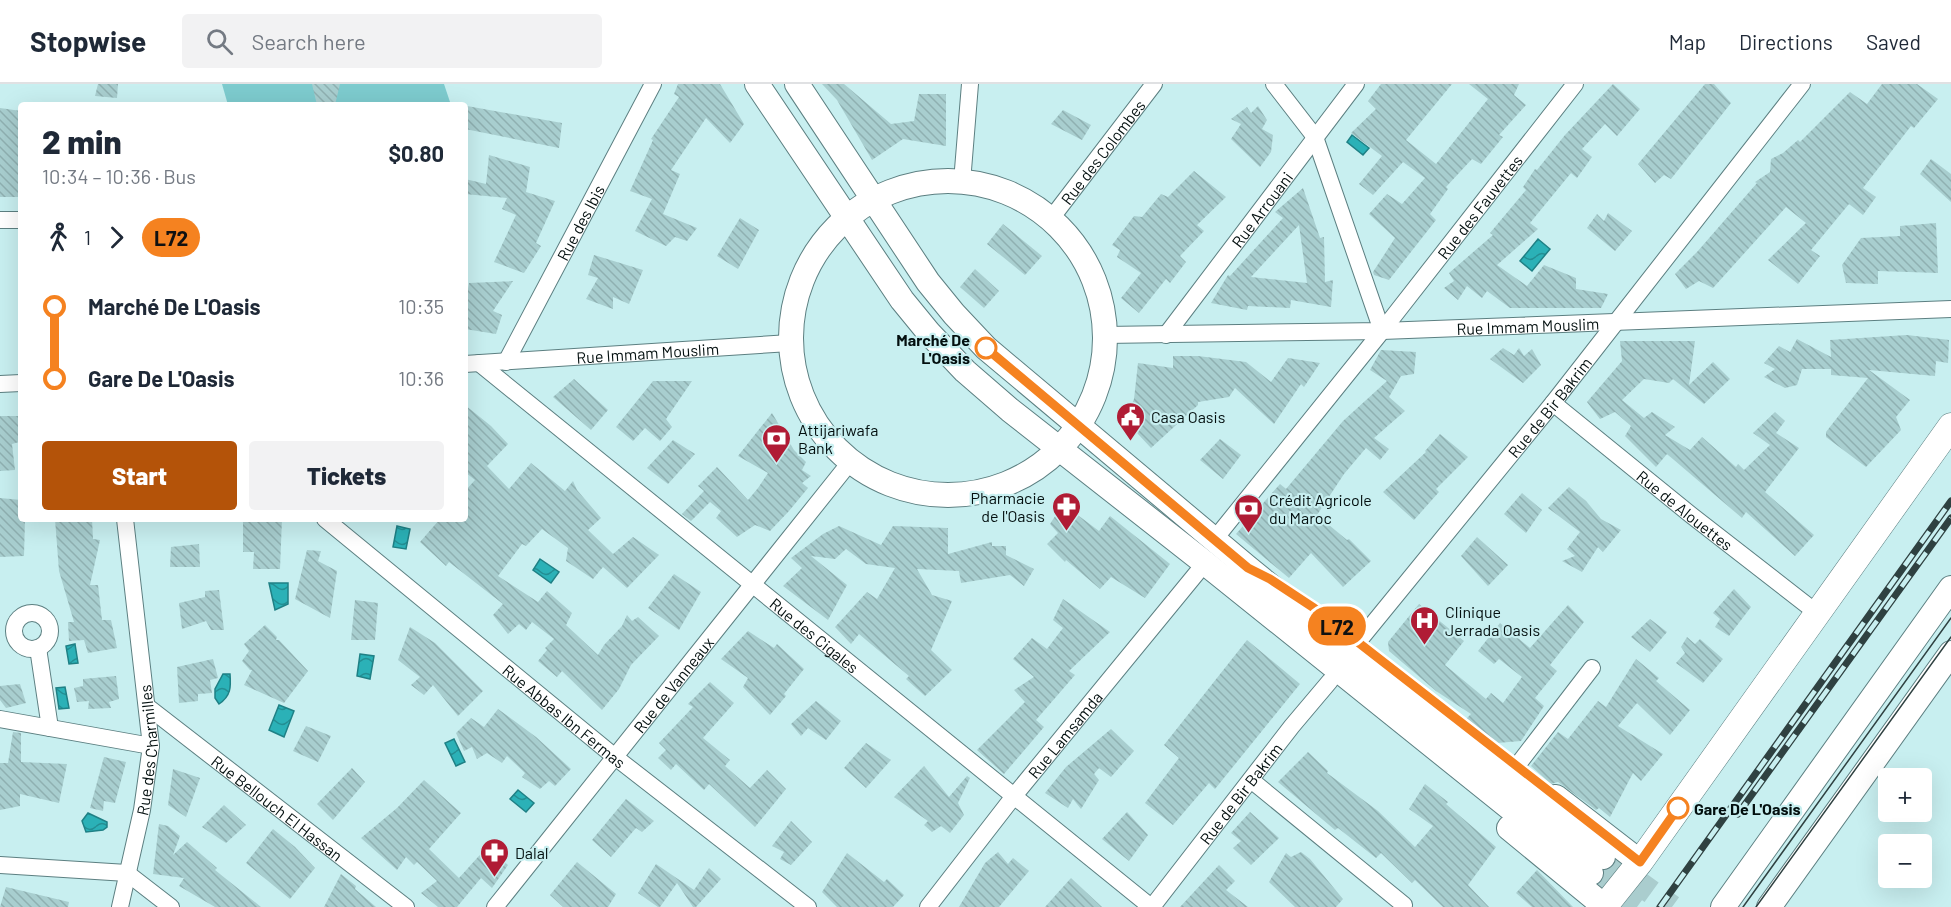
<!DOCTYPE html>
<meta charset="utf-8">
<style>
:root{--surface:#fff;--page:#f2f2f3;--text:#1f2937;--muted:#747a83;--line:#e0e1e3;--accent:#b45309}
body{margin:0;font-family:Barlow,sans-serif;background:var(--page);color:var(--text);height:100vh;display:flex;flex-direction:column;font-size:22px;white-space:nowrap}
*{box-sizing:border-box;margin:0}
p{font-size:20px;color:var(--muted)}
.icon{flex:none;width:33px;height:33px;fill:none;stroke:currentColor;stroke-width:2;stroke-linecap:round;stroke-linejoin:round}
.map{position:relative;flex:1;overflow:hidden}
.panel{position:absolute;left:18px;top:18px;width:450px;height:420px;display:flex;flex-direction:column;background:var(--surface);border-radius:6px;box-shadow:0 6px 24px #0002}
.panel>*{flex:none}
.badge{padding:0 12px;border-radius:20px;font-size:21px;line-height:39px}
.buttons{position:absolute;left:1878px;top:684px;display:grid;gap:12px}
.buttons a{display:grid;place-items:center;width:54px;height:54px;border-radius:6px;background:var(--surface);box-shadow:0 6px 24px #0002;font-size:30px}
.map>.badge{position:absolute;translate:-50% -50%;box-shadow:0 0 0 3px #fff}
.legs{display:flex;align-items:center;gap:9px;height:66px;padding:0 24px;font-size:20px}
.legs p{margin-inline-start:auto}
.overview{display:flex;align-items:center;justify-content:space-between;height:102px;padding:0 24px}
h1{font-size:33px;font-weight:800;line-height:45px}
.cta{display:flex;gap:12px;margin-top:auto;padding:12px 24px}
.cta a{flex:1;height:69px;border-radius:6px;background:var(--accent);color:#fff;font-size:24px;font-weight:800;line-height:69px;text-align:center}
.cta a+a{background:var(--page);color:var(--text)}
ul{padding:0 24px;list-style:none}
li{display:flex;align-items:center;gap:21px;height:72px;font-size:22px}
li i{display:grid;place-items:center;width:9px;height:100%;margin:0 8px;background:currentColor}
li i::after{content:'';width:15px;height:15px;margin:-8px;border:4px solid;border-radius:50%;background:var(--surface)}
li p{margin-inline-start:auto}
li:first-child i{background:linear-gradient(#0000 50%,currentColor 0)}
li:last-child i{background:linear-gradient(currentColor 50%,#0000 0)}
header{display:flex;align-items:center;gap:36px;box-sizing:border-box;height:84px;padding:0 30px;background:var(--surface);border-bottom:2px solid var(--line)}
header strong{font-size:28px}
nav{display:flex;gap:33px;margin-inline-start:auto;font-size:21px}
.search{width:420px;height:54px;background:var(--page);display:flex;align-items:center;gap:15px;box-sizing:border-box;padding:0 21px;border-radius:6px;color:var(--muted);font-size:22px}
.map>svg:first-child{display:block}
</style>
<header>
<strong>Stopwise</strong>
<div class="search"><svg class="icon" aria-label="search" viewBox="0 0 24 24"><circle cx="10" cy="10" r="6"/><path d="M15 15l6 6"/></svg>Search here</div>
<nav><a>Map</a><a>Directions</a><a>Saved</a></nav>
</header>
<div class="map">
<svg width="1951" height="823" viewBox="0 0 1951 823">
<defs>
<pattern id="water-waves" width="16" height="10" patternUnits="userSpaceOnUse" patternTransform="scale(1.5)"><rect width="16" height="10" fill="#2bb1b7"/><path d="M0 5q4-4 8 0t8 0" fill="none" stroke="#238e93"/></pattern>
<pattern id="building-back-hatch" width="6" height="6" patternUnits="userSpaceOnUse" patternTransform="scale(1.5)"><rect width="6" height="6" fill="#a8cecf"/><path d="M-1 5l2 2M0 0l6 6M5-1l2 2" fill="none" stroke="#8fb0b1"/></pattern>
</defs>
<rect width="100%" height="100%" fill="#c8eff0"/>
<!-- pitch -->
<polygon fill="#7dcbce" points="222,0 444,0 451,21 228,21"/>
<!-- water -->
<g fill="url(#water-waves)" stroke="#1f8085" stroke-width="1.5">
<polygon points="1352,51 1369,64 1363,71 1347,58"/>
<polygon points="1538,155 1550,165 1532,187 1520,177"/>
<polygon points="397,442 410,445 406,465 393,463"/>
<polygon points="540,475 559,488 551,499 533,486"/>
<polygon points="269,499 288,499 288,520 275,526"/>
<polygon points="75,560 78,579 69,580 66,562"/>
<polygon points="360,570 374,572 370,595 357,592"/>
<path d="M223,590h7c1,13 1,22 -11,30l-4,-6v-9z"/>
<polygon points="65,603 69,624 59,625 56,604"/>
<polygon points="279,621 294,627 284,653 269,646"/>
<polygon points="454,655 465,678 456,682 445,659"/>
<polygon points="518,706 534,719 526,728 510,715"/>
<polygon points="88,729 107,738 107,743 103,746 86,748 82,737"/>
</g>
<!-- building -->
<g fill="url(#building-back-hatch)" fill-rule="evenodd">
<polygon points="98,0 118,0 117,14 95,12"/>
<polygon points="312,0 340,0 335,21 317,21"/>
<polygon points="678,0 720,0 744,40 730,59 706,34 671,86 680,90 663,130 697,144 687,157 675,153 666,162 635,147 652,115 630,107 653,56 651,55 679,13 674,10"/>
<polygon points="822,0 844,0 891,40 914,37 919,10 946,10 946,62 903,55 872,76 837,16"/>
<polygon points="1381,0 1452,0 1406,56 1436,80 1488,15 1469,0 1519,0 1514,11 1526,21 1499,51 1503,53 1481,80 1472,75 1446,103 1448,105 1430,130 1436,136 1389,196 1374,191 1373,188 1395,154 1369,130 1387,110 1402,120 1425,94 1403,78 1373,111 1359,100 1382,72 1351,49 1376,25 1368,17"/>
<polygon points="1613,0 1640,25 1617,52 1605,40 1582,65 1592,73 1577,94 1571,89 1530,139 1538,145 1497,181 1527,202 1544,181 1576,194 1576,205 1608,210 1601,224 1510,224 1487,207 1482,214 1467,202 1458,216 1444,204 1454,197 1449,189 1493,151 1490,149 1526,106 1523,103 1535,85 1537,86 1565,51"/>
<polygon points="1705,0 1714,0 1731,19 1671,95 1664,91 1655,99 1638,80"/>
<polygon points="1882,0 1917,0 1938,15 1914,44 1911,42 1863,104 1876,113 1863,131 1849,120 1811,166 1820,172 1798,200 1768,176 1806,139 1786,123 1713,204 1699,197 1686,205 1675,190 1697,168 1757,99 1755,98 1770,88 1771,75 1783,69 1798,56 1800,58 1850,8 1867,20"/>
<polygon points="467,22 562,39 559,64 465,45"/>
<polygon points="1258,22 1267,36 1262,45 1273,51 1271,68 1260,83 1231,55 1241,40 1231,35 1247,23 1251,29"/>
<polygon points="0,24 21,27 21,113 0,113"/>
<polygon points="1063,26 1091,41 1082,56 1051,40"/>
<polygon points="489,71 530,83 526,108 555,117 536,159 541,162 524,189 494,178 516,131 502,125 507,114 465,110 465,95 486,100"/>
<polygon points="1931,75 1951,90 1951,118 1920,90"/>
<polygon points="1194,87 1226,113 1197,141 1204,147 1180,172 1186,178 1170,199 1166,195 1139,229 1121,214 1141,189 1117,173 1120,166 1112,161 1134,132 1142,133 1161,110 1168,113"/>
<path d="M1303,104l17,50 4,-1 1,45 8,-2 -2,27 -40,-7 -1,8 -42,-2 -1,4 -36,-7 17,-28 2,1 53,-58 -8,-6zM1299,141l8,58 -56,-6z"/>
<polygon points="1608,129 1632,147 1615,167 1587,144 1597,130 1604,137"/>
<polygon points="740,134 759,146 738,185 717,172"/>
<polygon points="1936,139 1938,189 1878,187 1878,200 1846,199 1842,181 1861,154 1900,152 1900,142"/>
<polygon points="1003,140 1042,172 1025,191 987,160"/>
<polygon points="594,171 643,186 629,220 613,213 613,225 586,215 598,194 588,191"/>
<polygon points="975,185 999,207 984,224 960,203"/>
<polygon points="513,197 493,227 502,231 496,250 465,245 465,224 469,199"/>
<polygon points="1907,251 1949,256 1948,279 1936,277 1935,292 1869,286 1910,316 1896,333 1901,346 1866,383 1826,353 1826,348 1868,294 1831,291 1831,285 1802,285 1797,301 1785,304 1764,293 1775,285 1764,279 1779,262 1790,268 1797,255 1831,273 1830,256"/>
<polygon points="1620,257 1695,257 1689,301 1713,278 1730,295 1704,320 1673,295 1669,299 1644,295 1622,316 1644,334 1652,328 1675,343 1665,351 1690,366 1702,353 1736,383 1738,380 1744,386 1770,361 1753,349 1775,328 1785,337 1776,349 1799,364 1765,408 1814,451 1795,472 1746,428 1742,434 1667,370 1656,383 1625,352 1631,342 1615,328 1600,335 1587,318 1622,277"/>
<polygon points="1503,264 1514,271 1519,264 1524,272 1532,265 1541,281 1523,299 1490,275"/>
<polygon points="1381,266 1416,268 1414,290 1401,292 1389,313 1405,327 1374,354 1389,365 1380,376 1366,364 1344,390 1317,431 1347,456 1349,455 1371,477 1343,503 1311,469 1289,494 1236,450 1280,400 1286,405 1343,337 1387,297 1370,286"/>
<polygon points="1173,272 1198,272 1246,278 1271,298 1288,274 1320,279 1304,303 1301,300 1274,340 1235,304 1229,313 1198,318 1198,321 1151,364 1125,336 1134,315 1138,279 1173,284"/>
<polygon points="574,295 608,326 591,346 553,313"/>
<polygon points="653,297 692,297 666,335 672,343 660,357 645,344 633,357 616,343"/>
<polygon points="465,321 491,342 508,360 487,382 509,405 531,379 565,407 573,397 577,406 601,434 588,446 613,470 633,453 659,471 627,504 603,483 593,495 566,477 568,464 542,445 526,462 522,460 498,492 538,518 547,507 572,529 566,541 598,571 604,561 622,542 627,531 632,537 638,533 659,552 631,581 619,605 602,626 562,587 557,593 538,577 547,566 545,564 554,555 532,538 526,546 519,540 508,550 493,531 503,520 449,478 446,482 420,458 440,435 465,435 465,407 475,396 465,388"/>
<polygon points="772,329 794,366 806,378 802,386 811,392 802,399 808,404 789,427 770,447 755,441 737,453 716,434 721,427 710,418 691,437 682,430 704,407 698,402 717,383 748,416 758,404 768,389 738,372"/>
<polygon points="0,332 19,332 19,358 12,360 15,386 0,387"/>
<polygon points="1440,350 1468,373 1436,405 1439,408 1414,436 1383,408 1426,368 1425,367"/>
<polygon points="1220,355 1241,371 1223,395 1200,376"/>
<polygon points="673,356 695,370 668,400 647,384"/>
<polygon points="1569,403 1586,417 1601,435 1621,446 1603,468 1598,463 1582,488 1562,477 1575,472 1567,465 1580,448 1548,424"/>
<polygon points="1522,409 1542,426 1526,449 1504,430"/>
<polygon points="0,414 21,416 21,435 25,435 24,472 0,473"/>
<polygon points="1063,420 1099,447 1110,432 1170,480 1145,514 1111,493 1100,505 1066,476 1065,478 1047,460 1058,449 1050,440"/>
<polygon points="55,435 92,435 93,455 100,456 90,501 98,501 102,536 111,536 117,564 88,569 84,556 69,557 68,538 74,538 59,487"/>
<polygon points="243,435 282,435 280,485 253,485 254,468 243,468"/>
<polygon points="839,442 881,461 893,442 948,444 948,470 992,458 992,462 1006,462 1006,471 1034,485 1024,502 1010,491 961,499 959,487 917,485 932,511 952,517 931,566 952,586 925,612 906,595 909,592 859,550 851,560 835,543 867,508 877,515 895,484 866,480 846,465 835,475 811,472 847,501 828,536 783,502 802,484 791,474 823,450"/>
<polygon points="1477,453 1508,481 1488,502 1461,472"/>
<polygon points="199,460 200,483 170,483 171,463"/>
<polygon points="307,466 321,467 318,477 337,487 330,534 295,515"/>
<polygon points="674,490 701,508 679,546 648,524"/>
<polygon points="1734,505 1751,523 1729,552 1715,543 1720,535 1713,529"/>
<polygon points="219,506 224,546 211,546 206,537 182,545 179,519 205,513 205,507"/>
<polygon points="1063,515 1110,548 1069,587 1075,591 1036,636 1044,643 1004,690 977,666 1025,618 1014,606 1034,593 1013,575 1032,554 1047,565 1063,544 1053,536"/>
<polygon points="355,516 378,519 375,556 351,556"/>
<polygon points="1419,520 1464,557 1445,581 1486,615 1491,609 1503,619 1522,593 1499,575 1494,580 1478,567 1500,539 1530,564 1568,521 1584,538 1550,581 1557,587 1535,614 1544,622 1521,657 1497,659 1466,635 1471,630 1436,607 1389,567 1388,558"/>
<polygon points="1650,535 1667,548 1650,568 1631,553"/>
<polygon points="265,541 277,553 276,556 279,556 308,587 284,619 244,601 252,586 250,586 242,577 249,567 244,560"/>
<polygon points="410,543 435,559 483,607 458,632 433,601 424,611 411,601 420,593 398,576"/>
<polygon points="748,547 774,564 777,560 804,585 784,610 786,612 770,631 743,603 748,594 721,575"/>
<polygon points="1687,553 1695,560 1700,555 1723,575 1703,599 1676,579 1685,569 1681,563"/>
<polygon points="1247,556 1300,600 1215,705 1209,699 1173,741 1145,719 1179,674 1164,661"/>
<polygon points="213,575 218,594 210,596 212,609 198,610 198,617 179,619 177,583"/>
<polygon points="1636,575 1659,594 1656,597 1690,626 1670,651 1637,619 1618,642 1663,670 1641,697 1633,689 1610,733 1599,724 1596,726 1558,698 1551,700 1531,682 1558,648 1568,655 1598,617 1606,623"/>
<polygon points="116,592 119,615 109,618 111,624 88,625 89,617 77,618 74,604 83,602 83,595"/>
<polygon points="710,598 734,619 703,654 730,676 725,682 750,704 767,686 786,705 755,743 709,700 704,706 676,680 671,686 658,674 666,666 659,659 693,623 688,620"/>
<polygon points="20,600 26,619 6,624 0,616 0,602"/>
<polygon points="816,617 841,637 826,656 808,644 801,652 791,640"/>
<polygon points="498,625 536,653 571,685 555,702 549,697 540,705 522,693 525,689 507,672 502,679 487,669 477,675 472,663 464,667 456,649 471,634 484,643"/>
<polygon points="306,642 331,652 318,678 293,667"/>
<polygon points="1111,645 1134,667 1111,693 1099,684 1094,690 1099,696 1081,725 1073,715 1068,724 1045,709 1066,683"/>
<polygon points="13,648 21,649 21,678 67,680 59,719 20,710 20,722 0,726 0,679 8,679"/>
<polygon points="866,659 891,676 866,704 844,684"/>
<polygon points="1308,668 1328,687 1327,689 1378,727 1415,763 1433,742 1409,725 1425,700 1448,718 1446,720 1496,763 1468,801 1489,823 1443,823 1415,796 1412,799 1381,769 1376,774 1338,744 1335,746 1278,698"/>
<polygon points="104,673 126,678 115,719 104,717 103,727 90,724"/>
<polygon points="924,682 949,713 967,692 970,694 958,719 964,731 950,749 941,742 932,748 924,741 928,737 894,713"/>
<polygon points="352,684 365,698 333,736 317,720"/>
<polygon points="173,685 200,694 186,733 168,721"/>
<polygon points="424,696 461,729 429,765 459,794 487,763 508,781 492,804 481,794 457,823 438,823 421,809 437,797 417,778 414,781 406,773 397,786 361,754 397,724"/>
<polygon points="626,715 654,737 642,748 636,744 611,773 592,756"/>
<polygon points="224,721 246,741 226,759 202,743"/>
<polygon points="1127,728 1148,751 1129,777 1102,755"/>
<polygon points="1250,728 1279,754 1251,781 1233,764 1241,757 1231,749"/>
<polygon points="791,737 812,758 791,781 780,775 784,768 772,762"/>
<polygon points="159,740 168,742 180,752 173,771 187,758 217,784 215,786 261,823 215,823 179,802 184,794 153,790"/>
<polygon points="273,745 295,763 315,784 290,815 246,779"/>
<polygon points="998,768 1008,780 1013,774 1029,787 999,823 959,823 985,779"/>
<polygon points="1301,768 1310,775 1343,815 1336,823 1295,823 1269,798 1286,769 1291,773"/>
<polygon points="847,769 884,798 887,795 904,811 893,823 837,823 822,808"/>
<polygon points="577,778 616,810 608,823 563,823 550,811"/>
<polygon points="656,780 694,806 709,784 721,795 696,823 693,823 677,799 660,823 658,823 638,809"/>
<polygon points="1219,781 1235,797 1226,806 1248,823 1180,823"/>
<polygon points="1537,786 1573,823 1532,823 1516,809"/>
<polygon points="341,790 356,802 355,805 376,823 324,823"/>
<polygon points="1071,794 1102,823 1045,823"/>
<polygon points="6,803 69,818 68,823 0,823"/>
</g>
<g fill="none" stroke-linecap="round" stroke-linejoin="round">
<!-- secondary-tunnel -->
<g stroke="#aacdce" stroke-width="24" stroke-dasharray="24 12" stroke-linecap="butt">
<polyline points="1603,773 1672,823"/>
<polyline points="1591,789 1637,823"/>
</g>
<defs>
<g id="street">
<polyline points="962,98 970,0"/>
<polyline points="0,136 21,136"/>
<path id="s1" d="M1050,136l104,-136"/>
<path id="s2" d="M1382,247l193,-247"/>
<path id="s3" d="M1105,251l277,-4 569,-22"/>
<path id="s4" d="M1166,251l190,-251"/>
<path id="s5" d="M506,278l147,-278"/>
<path id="s6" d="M479,279l672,544"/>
<path id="s7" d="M465,280l325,-21"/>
<polyline points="0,300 21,299"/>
<path id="s8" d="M1553,319l138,112 126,98"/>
<path id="s9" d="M325,435l290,238 193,150"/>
<polyline points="1214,456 1382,247 1315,53 1274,0"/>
<circle cx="32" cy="547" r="18"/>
<path id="s10" d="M1358,558l195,-239 249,-319"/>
<polyline points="38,564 50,644"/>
<path id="s11" d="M148,623l258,200"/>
<polyline points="0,635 151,662"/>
<polyline points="1516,683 1592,584"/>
<polyline points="1251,696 1404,821"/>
<polyline points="0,781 127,789 171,823"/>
<path id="s12" d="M120,823l22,-97 9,-64 -26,-227"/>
<path id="s13" d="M495,823l356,-446"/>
<path id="s14" d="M928,823l86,-111 191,-233"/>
<path id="s15" d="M1152,823l140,-181 38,-45"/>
</g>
<g id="secondary">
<polyline points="757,0 902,216 929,249 965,287 1010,326 1205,479 1591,789"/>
<polyline points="797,0 928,198 954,230 986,264 1248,484 1603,773"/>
<circle cx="948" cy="254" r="157"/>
<polyline points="1556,713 1640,778"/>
<polyline points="1509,744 1604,822"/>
<polyline points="1723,823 1951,504"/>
<polyline points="1769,823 1951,569"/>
</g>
<polyline id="primary" points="1604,823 1640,778 1951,342"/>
</defs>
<!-- street casing -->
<use href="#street" stroke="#5c7f81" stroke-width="18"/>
<!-- secondary casing -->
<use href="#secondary" stroke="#5c7f81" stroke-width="26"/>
<!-- primary casing -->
<use href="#primary" stroke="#5c7f81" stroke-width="27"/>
<!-- street -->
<use href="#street" stroke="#fff" stroke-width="16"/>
<!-- secondary -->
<use href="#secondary" stroke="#fff" stroke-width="24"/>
<!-- primary -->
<use href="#primary" stroke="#fff" stroke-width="26"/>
<!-- tram -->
<g stroke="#2f4141" stroke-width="1.5">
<polyline points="1743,823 1951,534"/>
<polyline points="1756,823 1951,553"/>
</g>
<defs>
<g id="rail">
<polyline points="1738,730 1951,434"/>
<polyline points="1660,823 1951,417"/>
</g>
</defs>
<!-- rail casing -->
<use href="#rail" stroke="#2f4141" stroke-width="7"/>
<!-- rail -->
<use href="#rail" stroke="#c8eff0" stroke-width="4.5" stroke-dasharray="14" stroke-linecap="butt"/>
</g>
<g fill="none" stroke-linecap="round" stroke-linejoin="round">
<defs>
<polyline id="line-1" points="986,264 1248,484 1270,495 1314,524 1640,778 1678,724"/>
</defs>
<!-- line-1 casing -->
<use href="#line-1" stroke="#fff" stroke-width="14"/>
<!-- line-1 -->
<use href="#line-1" stroke="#f58220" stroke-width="9"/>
</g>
<!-- icons -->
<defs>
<symbol id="civic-pin" viewBox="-11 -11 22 30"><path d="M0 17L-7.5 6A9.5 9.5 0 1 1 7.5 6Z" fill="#b01c35" stroke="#c8eff0"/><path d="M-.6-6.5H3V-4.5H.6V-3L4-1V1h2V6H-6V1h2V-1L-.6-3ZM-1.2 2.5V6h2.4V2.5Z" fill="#fff"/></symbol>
<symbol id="bank-pin" viewBox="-11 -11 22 30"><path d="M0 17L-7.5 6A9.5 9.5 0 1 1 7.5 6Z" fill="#b01c35" stroke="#c8eff0"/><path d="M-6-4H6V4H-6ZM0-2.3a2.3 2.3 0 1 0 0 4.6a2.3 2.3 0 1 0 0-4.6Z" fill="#fff"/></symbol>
<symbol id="pharmacy-pin" viewBox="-11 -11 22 30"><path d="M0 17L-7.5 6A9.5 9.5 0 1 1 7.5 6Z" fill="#b01c35" stroke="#c8eff0"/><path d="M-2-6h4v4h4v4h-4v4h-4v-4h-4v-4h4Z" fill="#fff"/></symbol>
<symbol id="hospital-pin" viewBox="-11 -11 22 30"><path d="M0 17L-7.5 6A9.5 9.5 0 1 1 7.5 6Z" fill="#b01c35" stroke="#c8eff0"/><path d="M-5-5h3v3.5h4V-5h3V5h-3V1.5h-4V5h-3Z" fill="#fff"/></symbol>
</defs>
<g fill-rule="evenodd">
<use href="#civic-pin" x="1114" y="316" width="33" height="45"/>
<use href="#bank-pin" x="760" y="338" width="33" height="45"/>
<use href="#pharmacy-pin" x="1050" y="406" width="33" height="45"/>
<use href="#bank-pin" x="1232" y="408" width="33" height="45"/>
<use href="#hospital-pin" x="1408" y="520" width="33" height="45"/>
<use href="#pharmacy-pin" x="478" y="752" width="33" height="45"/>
</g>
<!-- markers -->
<g fill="#fff" stroke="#f58220" stroke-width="3">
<circle cx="986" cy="264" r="10"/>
<circle cx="1678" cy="724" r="10"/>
</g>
<g text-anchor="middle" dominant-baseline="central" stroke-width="4.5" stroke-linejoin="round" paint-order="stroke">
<!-- street labels -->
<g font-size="16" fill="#030f0f" stroke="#c8eff0">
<text stroke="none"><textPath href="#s1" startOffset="86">Rue des Colombes</textPath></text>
<text stroke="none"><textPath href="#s2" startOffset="158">Rue des Fauvettes</textPath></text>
<text stroke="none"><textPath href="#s4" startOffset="158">Rue Arrouani</textPath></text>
<text stroke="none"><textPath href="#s5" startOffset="158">Rue des Ibis</textPath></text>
<text stroke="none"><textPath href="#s3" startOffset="423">Rue Immam Mouslim</textPath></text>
<text stroke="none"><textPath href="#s7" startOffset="183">Rue Immam Mouslim</textPath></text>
<text stroke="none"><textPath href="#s10" startOffset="303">Rue de Bir Bakrim</textPath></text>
<text stroke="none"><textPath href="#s8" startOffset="170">Rue de Alouettes</textPath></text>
<text stroke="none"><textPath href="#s6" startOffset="432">Rue des Cigales</textPath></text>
<text stroke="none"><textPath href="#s13" startOffset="285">Rue de Vanneaux</textPath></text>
<text stroke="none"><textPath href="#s9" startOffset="310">Rue Abbas Ibn Fermas</textPath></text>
<text stroke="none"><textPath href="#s14" startOffset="220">Rue Lamsamda</textPath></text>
<text stroke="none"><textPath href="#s12" startOffset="160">Rue des Charmilles</textPath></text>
<text stroke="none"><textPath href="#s15" startOffset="144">Rue de Bir Bakrim</textPath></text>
<text stroke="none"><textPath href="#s11" startOffset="164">Rue Bellouch El Hassan</textPath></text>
</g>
<!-- stop labels -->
<g font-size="16" font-weight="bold" fill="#030f0f" stroke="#c8eff0" text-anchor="end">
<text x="970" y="255">Marché De<tspan x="970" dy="18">L'Oasis</tspan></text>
<text x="1694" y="724" text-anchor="start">Gare De L'Oasis</text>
</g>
<!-- poi labels -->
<g font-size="16" fill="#030f0f" stroke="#c8eff0" text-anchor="start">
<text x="1151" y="332">Casa Oasis</text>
<text x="798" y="345">Attijariwafa<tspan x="798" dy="18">Bank</tspan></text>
<text x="1045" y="413" text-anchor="end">Pharmacie<tspan x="1045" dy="18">de l'Oasis</tspan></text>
<text x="1269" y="415">Crédit Agricole<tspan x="1269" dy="18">du Maroc</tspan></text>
<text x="1445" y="527">Clinique<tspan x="1445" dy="18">Jerrada Oasis</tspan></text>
<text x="515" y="768">Dalal</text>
</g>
</g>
</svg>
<div class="buttons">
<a>+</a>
<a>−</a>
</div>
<b class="badge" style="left:1337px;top:542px;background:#f58220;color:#111">L72</b>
<section class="panel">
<div class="overview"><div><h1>2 min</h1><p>10:34 – 10:36 · Bus</p></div><b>$0.80</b></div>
<div class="legs"><svg class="icon" aria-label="walk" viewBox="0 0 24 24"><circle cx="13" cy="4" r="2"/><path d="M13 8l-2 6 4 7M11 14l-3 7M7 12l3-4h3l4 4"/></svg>1<svg class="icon" aria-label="forward" viewBox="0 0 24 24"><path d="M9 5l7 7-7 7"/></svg><b class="badge" style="background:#f58220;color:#111">L72</b></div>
<ul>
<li><i style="color:#f58220"></i><b>Marché De L'Oasis</b><p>10:35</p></li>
<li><i style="color:#f58220"></i><b>Gare De L'Oasis</b><p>10:36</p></li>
</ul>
<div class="cta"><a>Start</a><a>Tickets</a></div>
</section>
</div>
